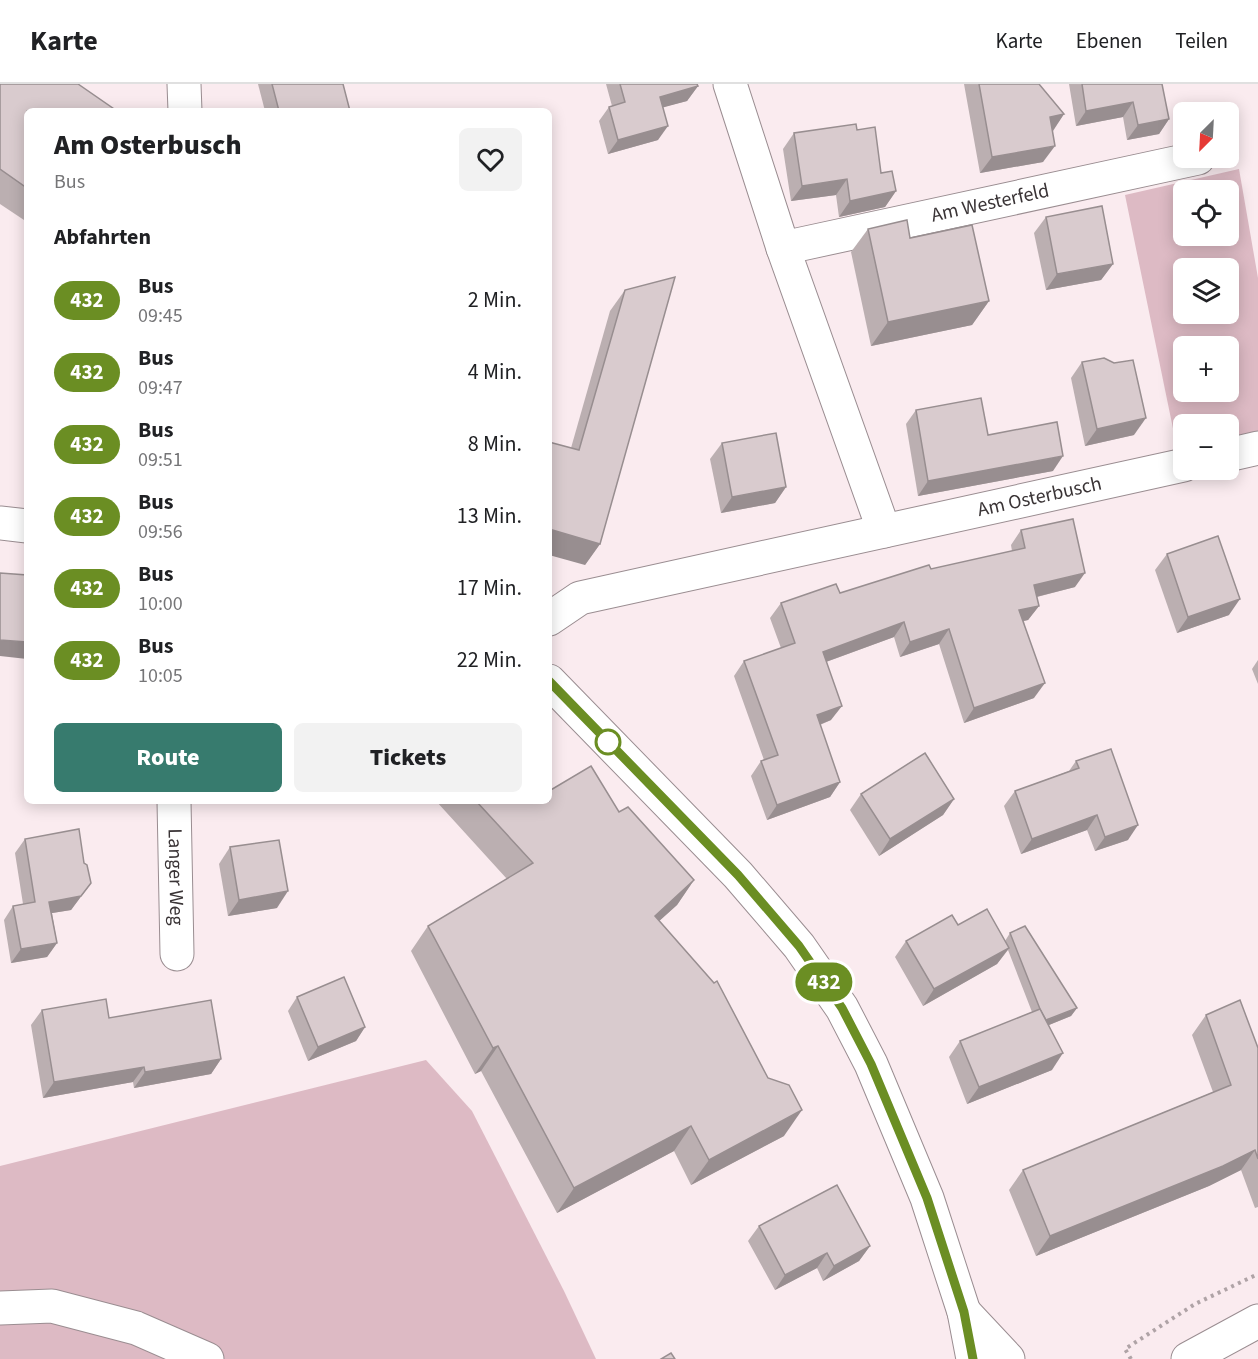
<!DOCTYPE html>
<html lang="de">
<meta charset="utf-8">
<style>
:root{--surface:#fff;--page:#f2f2f2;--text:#202124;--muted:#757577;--line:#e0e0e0;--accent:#377b6e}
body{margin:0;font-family:"Source Sans 3",sans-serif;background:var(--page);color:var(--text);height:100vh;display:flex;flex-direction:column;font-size:22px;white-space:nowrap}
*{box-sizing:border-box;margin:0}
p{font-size:20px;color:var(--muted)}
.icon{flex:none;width:33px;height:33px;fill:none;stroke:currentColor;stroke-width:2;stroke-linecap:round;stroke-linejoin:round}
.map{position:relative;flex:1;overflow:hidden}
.sheet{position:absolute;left:24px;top:24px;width:528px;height:696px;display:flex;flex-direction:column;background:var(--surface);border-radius:9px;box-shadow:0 3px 15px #0003}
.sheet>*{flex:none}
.badge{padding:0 12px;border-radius:20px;font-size:21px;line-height:39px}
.needle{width:39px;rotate:204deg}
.buttons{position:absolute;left:1173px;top:18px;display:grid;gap:12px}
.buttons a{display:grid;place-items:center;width:66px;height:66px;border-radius:9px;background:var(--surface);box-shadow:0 3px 15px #0003;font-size:30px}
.map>.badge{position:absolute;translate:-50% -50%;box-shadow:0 0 0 3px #fff}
h2{padding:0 30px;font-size:22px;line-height:54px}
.round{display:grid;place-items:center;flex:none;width:63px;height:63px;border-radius:9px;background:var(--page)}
.overview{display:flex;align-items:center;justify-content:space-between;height:102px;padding:0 30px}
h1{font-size:28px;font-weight:800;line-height:45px}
.primary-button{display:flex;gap:12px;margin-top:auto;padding:12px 30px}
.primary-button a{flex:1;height:69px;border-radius:9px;background:var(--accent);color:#fff;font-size:24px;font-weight:800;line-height:69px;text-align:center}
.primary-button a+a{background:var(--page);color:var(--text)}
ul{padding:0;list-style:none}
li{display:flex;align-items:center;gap:18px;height:72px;padding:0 30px}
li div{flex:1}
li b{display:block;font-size:22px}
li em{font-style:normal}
li .badge{min-width:66px;font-weight:700;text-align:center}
header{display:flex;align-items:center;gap:36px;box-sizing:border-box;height:84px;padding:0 30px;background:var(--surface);border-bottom:2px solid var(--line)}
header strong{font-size:28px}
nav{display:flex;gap:33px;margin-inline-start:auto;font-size:21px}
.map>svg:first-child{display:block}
</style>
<header>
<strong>Karte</strong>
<nav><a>Karte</a><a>Ebenen</a><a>Teilen</a></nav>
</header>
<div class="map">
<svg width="1258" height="1275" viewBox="0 0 1258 1275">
<rect width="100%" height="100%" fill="#faebef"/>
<!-- green -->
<g fill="#ddbac4" fill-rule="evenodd">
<path d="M1239,85l19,109v153l-29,6 -1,-13h-44l-1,23 -6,1 -52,-253zM1184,106h44v46h-44zM1184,184h44v46h-44zM1184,262h44v46h-44z"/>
<polygon points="426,976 472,1027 564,1207 596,1275 0,1275 0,1082"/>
</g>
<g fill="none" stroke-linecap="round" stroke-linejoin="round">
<defs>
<g id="minor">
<polyline points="184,0 185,27"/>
<polyline points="730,0 783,164 884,447"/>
<path id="s1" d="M783,164l415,-90"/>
<polyline points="1228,371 1258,364"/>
<polyline points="0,439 27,442"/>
<path id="s2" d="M549,535l31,-21 604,-133"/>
<polyline points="549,597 738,791 799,862 842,924 871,980 927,1114 964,1228 973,1275"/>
<path id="s3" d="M174,717l3,153"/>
<polyline points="0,1224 52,1222 136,1244 207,1275"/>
<polyline points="964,1228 1008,1275"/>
</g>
<polyline id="major" points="1188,1275 1258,1237"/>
</defs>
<!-- minor casing -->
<use href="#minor" stroke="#9a8d91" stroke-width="35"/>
<!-- major casing -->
<use href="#major" stroke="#9a8d91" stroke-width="35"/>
<!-- path -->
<polyline stroke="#afa3a6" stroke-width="4" stroke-dasharray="3 4.5" stroke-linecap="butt" points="1131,1275 1125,1265 1195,1220 1258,1190"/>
<!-- minor -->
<use href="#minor" stroke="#fff" stroke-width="33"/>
<!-- major -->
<use href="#major" stroke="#fff" stroke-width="33"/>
</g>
<!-- wall -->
<g fill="#bbafb1">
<polygon points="0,0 27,27 27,138 0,120"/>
<polygon points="258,0 343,0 350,27 265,27"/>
<polygon points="606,0 697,0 698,2 687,17 663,23 658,56 608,70 599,37 609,23 612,22"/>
<polygon points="964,0 1039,0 1064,30 1052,47 1043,78 980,89"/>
<polygon points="1069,0 1162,0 1169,35 1159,50 1127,56 1123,33 1076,42"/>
<polygon points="857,46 881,89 896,107 885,123 839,133 836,111 791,117 783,65 794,49"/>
<polygon points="1046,133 1113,180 1101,196 1046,206 1034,149"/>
<polygon points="868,145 910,154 989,217 972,241 871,262 851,168"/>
<polygon points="625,206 600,460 585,481 571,364 610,227"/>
<polygon points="1082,278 1134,351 1085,362 1071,294"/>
<polygon points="916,326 988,351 1053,387 918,412 906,340"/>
<polygon points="722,359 786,403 775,419 721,429 710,375"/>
<polygon points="1021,446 1075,503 1037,513 1039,522 1028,536 1024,537 1034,614 964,639 939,560 900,573 894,553 826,578 831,636 820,641 840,698 830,713 767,736 751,692 761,677 764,676 734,592 744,577 781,564 770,534 781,519 840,509 931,485 1012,467 1011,461"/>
<polygon points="1167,470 1229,531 1177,549 1155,486"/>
<polygon points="1258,576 1258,600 1252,585"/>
<polygon points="1076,677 1128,756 1095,767 1087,746 1021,770 1004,722 1015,707 1069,687"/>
<polygon points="861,710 954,715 943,731 879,772 850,726"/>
<polygon points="436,717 549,717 619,728 694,796 677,821 659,837 784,1052 691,1101 674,1067 557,1129 481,987 475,990 411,867 428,842 507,795"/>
<polygon points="25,755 84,779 91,799 71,826 52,829 57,859 47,873 11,879 4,836 13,822 23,820 15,769"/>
<polygon points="230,763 277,824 228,832 219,780"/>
<polygon points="958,841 1005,857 1010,849 1077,924 1071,932 1049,941 1052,986 967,1020 949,973 960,957 1032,928 1008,866 997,880 923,922 895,873 906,857"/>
<polygon points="297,913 365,943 356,957 308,977 288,927"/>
<polygon points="42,926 109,934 221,975 211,990 134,1004 133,998 43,1014 31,941"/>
<polygon points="1206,931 1258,964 1258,1123 1255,1124 1241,1086 1209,1102 1036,1172 1009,1106 1023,1086 1213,1008 1192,951"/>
<polygon points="759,1142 870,1162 859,1177 823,1197 817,1184 775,1206 748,1157"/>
</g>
<!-- shaded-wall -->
<g fill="#988e90">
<polygon points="698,2 687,17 650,27 660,13"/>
<polygon points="1133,18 1123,33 1076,42 1086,27"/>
<polygon points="1064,30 1053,47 1038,50 1050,33"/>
<polygon points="1169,35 1159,50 1127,56 1138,41"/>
<polygon points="668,42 658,56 608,70 618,56"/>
<polygon points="1055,62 1043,78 980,89 992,73"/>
<polygon points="847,95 836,111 791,117 802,102"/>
<polygon points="896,107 885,123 839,133 850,117"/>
<polygon points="1113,180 1101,196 1046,206 1057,190"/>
<polygon points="989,217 972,241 871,262 888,238"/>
<polygon points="1146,334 1134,351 1085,362 1097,345"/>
<polygon points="1063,372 1053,387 918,412 928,397"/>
<polygon points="786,403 775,419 721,429 732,413"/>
<polygon points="549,445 600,460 585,481 549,471"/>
<polygon points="1085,489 1075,503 1024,516 1034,501"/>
<polygon points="1240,515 1229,531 1177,549 1188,533"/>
<polygon points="1039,522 1028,536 1009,540 1019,526"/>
<polygon points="904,538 894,553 812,583 823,568"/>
<polygon points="949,545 939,560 900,573 910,558"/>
<polygon points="0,556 27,558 27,575 0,572"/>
<polygon points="1045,599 1034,614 964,639 974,624"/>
<polygon points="842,622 831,636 806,646 817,631"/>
<polygon points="840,698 830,713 767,736 777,721"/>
<polygon points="954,715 943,731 879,772 890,755"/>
<polygon points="1097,731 1087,746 1021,770 1032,755"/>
<polygon points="1138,741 1128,756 1095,767 1105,753"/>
<polygon points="694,796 677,821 637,857 655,832"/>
<polygon points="91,799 71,826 40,831 49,818"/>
<polygon points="288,807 277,824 228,832 239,816"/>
<polygon points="57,859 47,873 11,879 21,865"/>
<polygon points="1009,864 997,880 923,922 934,905"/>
<polygon points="1077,924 1071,932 1039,945 1045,937"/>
<polygon points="365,943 356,957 308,977 318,963"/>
<polygon points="498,962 481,987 475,990 493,964"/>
<polygon points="1063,969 1052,986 967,1020 979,1003"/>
<polygon points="221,975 211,990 134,1004 145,988"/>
<polygon points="144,983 133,998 43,1014 54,998"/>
<polygon points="802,1026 784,1052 691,1101 709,1076"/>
<polygon points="691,1042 674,1067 557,1129 574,1104"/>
<polygon points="1255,1066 1241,1086 1209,1102 1036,1172 1050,1152"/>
<polygon points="870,1162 859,1177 823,1197 834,1182"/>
<polygon points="827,1169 817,1184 775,1206 785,1191"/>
</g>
<!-- building -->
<g fill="#d9cbce" stroke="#988e90" stroke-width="1.5">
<polygon points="0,0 78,0 117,27 27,27 27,104 0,85"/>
<polygon points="272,0 343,0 350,27 279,27"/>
<polygon points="620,0 697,0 698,2 660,13 668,42 618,56 609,23 625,18"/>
<polygon points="979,0 1039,0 1064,30 1050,33 1055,62 992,73"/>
<polygon points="1082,0 1162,0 1169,35 1138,41 1133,18 1086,27"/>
<polygon points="856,40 857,46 875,43 881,89 892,87 896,107 850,117 847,95 802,102 794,49"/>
<polygon points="1102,122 1113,180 1057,190 1046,133"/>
<polygon points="907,136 910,154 972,141 989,217 888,238 868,145"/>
<polygon points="675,193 600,460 549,445 549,358 579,366 625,206"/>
<polygon points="1104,274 1114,279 1133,276 1146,334 1097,345 1082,278"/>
<polygon points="981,314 988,351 1057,338 1063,372 928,397 916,326"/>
<polygon points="776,349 786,403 732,413 722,359"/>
<polygon points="1073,435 1085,489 1034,501 1039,522 1019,526 1045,599 974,624 949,545 910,558 904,538 823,568 842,622 817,631 840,698 777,721 761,677 778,671 744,577 795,559 781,519 836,500 840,509 929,481 931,485 1025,464 1021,446"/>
<polygon points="1218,452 1240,515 1188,533 1167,470"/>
<polygon points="0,489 27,491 25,512 27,512 27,558 0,556"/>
<polygon points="1111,665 1138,741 1105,753 1097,731 1032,755 1015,707 1079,684 1076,677"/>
<polygon points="925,669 954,715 890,755 861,710"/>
<polygon points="591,682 619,728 628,723 694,796 655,832 714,899 717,897 768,994 789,1001 802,1026 709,1076 691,1042 574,1104 498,962 493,964 428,842 533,779 476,717 549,717 549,707"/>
<polygon points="79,745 84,779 87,781 91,799 81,812 49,818 57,859 21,865 13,822 35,818 25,755"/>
<polygon points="279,756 288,807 239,816 230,763"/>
<polygon points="987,825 1009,864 934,905 906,857 952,831 958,841"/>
<polygon points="1025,842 1077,924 1046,936 1040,925 1010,849"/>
<polygon points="344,893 365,943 318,963 297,913"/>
<polygon points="106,915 109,934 211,916 221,975 145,988 144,983 54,998 42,926"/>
<polygon points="1240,916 1258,964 1258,1075 1255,1066 1223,1082 1050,1152 1023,1086 1231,1001 1206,931"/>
<polygon points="1040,925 1063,969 979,1003 960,957"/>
<polygon points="837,1101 870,1162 834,1182 827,1169 785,1191 759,1142"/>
<polygon points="671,1269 675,1275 661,1275"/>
</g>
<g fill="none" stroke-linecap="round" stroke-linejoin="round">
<defs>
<polyline id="line" points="549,597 738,791 799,862 842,924 871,980 927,1114 964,1228 973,1275"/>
</defs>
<!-- line casing -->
<use href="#line" stroke="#fff" stroke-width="14"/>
<!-- line -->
<use href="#line" stroke="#6b8e23" stroke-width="9"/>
</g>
<!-- markers -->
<circle fill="#fff" stroke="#6b8e23" stroke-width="3" cx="608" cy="658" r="12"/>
<g text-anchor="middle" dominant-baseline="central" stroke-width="5" stroke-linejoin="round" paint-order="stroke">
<!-- street labels -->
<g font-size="20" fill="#3a3436" stroke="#faebef">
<text stroke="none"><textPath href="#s1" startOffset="212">Am Westerfeld</textPath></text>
<text stroke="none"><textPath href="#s2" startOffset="508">Am Osterbusch</textPath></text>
<text stroke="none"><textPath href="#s3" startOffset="76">Langer Weg</textPath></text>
</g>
</g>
</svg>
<div class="buttons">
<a><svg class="needle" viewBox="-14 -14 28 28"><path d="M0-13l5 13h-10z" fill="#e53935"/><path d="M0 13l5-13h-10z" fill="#757577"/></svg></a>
<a><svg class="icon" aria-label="locate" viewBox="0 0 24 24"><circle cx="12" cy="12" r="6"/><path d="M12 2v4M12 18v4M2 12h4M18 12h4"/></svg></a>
<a><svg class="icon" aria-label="layers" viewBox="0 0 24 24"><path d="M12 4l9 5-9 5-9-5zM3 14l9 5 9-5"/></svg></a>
<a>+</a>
<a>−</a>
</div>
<b class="badge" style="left:824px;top:898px;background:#6b8e23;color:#fff">432</b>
<section class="sheet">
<div class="overview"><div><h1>Am Osterbusch</h1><p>Bus</p></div><a class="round"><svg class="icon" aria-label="heart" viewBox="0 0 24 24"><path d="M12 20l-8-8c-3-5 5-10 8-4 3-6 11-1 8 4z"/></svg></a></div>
<h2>Abfahrten</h2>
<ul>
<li><span class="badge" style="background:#6b8e23;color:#fff">432</span><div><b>Bus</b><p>09:45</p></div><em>2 Min.</em></li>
<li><span class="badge" style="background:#6b8e23;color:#fff">432</span><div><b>Bus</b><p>09:47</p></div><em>4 Min.</em></li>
<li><span class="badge" style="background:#6b8e23;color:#fff">432</span><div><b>Bus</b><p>09:51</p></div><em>8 Min.</em></li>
<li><span class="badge" style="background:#6b8e23;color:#fff">432</span><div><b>Bus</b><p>09:56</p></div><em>13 Min.</em></li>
<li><span class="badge" style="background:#6b8e23;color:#fff">432</span><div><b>Bus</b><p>10:00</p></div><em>17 Min.</em></li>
<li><span class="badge" style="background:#6b8e23;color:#fff">432</span><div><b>Bus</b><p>10:05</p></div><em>22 Min.</em></li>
</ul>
<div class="primary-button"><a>Route</a><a>Tickets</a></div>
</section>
</div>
